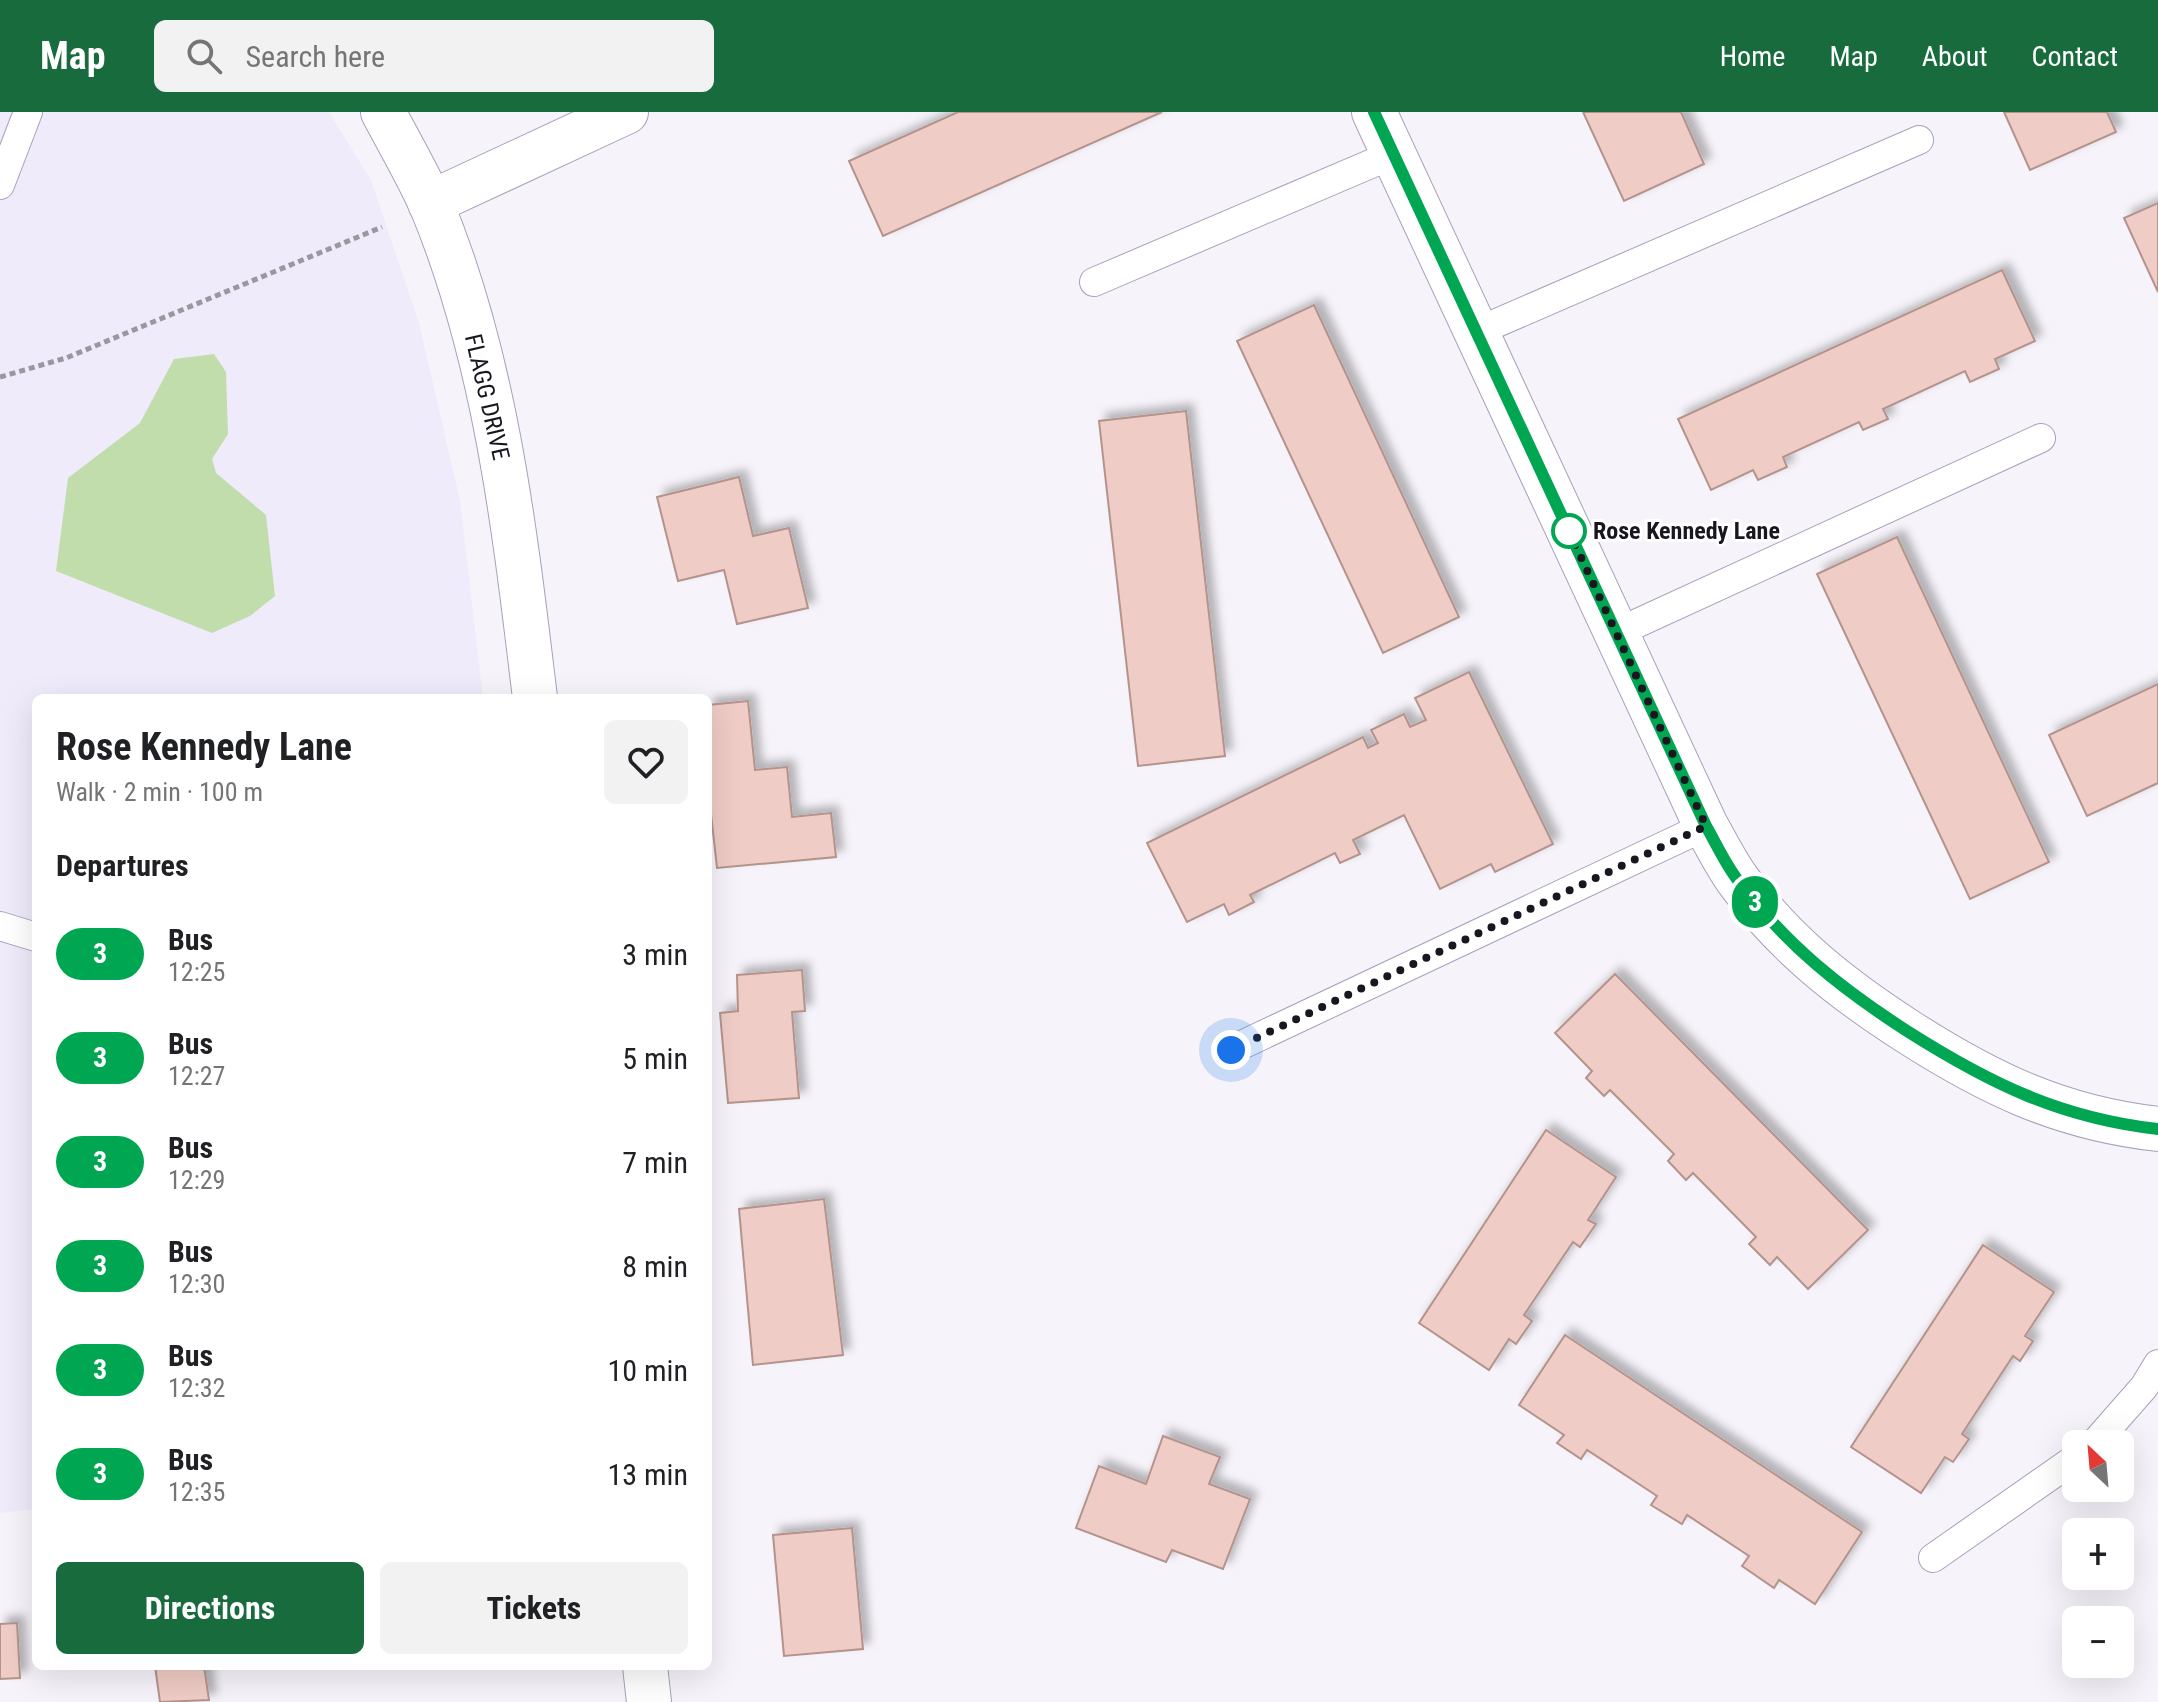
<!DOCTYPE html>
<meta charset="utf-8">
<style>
:root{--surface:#fff;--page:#f2f2f2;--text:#202124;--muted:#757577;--accent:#186b3c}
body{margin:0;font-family:"Roboto Condensed",sans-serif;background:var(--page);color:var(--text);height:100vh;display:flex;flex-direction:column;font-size:30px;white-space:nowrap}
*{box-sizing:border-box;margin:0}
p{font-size:26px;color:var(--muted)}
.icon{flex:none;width:44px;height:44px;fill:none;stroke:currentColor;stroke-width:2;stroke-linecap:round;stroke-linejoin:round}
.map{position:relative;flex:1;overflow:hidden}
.drawer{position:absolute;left:32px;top:582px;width:680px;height:976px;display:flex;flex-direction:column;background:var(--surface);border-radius:12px;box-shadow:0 8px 32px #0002}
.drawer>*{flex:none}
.badge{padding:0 16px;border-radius:26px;font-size:28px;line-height:52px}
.needle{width:52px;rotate:334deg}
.fabs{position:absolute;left:2062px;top:1318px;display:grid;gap:16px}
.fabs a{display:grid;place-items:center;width:72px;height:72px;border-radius:12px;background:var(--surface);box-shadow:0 8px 32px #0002;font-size:40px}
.you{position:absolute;width:40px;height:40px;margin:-20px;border:6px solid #fff;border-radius:50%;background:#1a73e8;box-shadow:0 0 0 12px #1a73e833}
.map>.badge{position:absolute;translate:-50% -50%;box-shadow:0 0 0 4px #fff}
h2{padding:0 24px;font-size:30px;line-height:72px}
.round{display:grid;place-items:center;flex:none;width:84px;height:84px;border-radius:12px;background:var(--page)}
.summary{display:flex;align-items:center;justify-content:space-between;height:136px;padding:0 24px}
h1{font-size:38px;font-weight:700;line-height:60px}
.button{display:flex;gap:16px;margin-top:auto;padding:16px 24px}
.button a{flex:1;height:92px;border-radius:12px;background:var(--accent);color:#fff;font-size:32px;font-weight:700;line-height:92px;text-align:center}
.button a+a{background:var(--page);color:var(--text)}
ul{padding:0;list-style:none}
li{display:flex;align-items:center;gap:24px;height:104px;padding:0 24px}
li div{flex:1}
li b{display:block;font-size:30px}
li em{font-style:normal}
li .badge{min-width:88px;font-weight:700;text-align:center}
header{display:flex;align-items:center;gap:48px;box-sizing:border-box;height:112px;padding:0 40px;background:var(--accent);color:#fff}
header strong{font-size:38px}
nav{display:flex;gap:44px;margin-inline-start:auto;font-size:28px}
.search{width:560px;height:72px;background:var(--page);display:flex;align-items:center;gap:20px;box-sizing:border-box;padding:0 28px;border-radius:12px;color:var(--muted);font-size:30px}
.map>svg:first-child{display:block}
</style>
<header>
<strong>Map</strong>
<div class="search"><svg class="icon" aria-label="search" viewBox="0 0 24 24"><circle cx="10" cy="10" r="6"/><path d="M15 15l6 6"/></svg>Search here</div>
<nav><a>Home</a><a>Map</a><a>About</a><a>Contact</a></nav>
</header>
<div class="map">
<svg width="2158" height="1590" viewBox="0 0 2158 1590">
<defs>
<filter id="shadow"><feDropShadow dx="7" dy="-7" stdDeviation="4" flood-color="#0004"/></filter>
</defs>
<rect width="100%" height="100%" fill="#f6f4fa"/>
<!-- built -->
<polygon fill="#efebfa" points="0,0 329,0 371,68 419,211 460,388 483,586 36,586 36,1397 0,1401"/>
<!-- green -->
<polygon fill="#c1ddab" points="214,242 226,260 228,322 212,347 216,361 266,403 275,484 250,504 212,521 56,459 68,366 140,311 174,247"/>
<!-- building -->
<g fill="#efccc5" stroke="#b4938d" stroke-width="2" filter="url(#shadow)">
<polygon points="958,0 1162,0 883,124 849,49"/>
<polygon points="1583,0 1681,0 1704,52 1624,89"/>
<polygon points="2004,0 2107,0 2116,20 2030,58"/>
<polygon points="2158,91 2158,180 2124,106"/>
<polygon points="2002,158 2035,229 1995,247 1999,257 1970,270 1965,259 1883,297 1888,307 1863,318 1859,310 1783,345 1787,355 1758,368 1753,358 1711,378 1678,307"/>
<polygon points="1314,193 1459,505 1383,541 1237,229"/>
<polygon points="1186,299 1225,644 1138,654 1099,309"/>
<polygon points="739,365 753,424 789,416 808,496 737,512 724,458 678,469 657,385"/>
<polygon points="1897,425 2049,750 1970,787 1817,462"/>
<polygon points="1469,560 1553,732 1495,760 1491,752 1440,777 1404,703 1353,728 1360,742 1340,751 1335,741 1250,783 1254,790 1229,803 1224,792 1187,810 1147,731 1363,625 1368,636 1378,631 1371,618 1404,602 1410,615 1426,608 1415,586"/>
<polygon points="2158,572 2158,671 2087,704 2049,623"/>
<polygon points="748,589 755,658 787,655 792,705 831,701 836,745 717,756 711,702 708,702 708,593"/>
<polygon points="802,858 805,899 792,900 799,986 728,991 720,901 738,899 737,863"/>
<polygon points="1615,862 1868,1118 1808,1177 1777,1145 1770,1153 1749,1132 1756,1125 1693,1061 1686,1068 1668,1049 1674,1042 1610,978 1604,984 1586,966 1592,959 1555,921"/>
<polygon points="1546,1018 1616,1065 1588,1108 1596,1112 1580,1135 1573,1130 1524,1203 1532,1209 1516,1232 1509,1227 1489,1258 1419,1211"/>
<polygon points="824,1087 843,1243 753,1253 739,1097"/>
<polygon points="1983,1133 2054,1180 2025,1224 2033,1229 2020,1249 2013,1244 1962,1322 1969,1327 1953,1350 1945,1345 1921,1381 1851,1335"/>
<polygon points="1565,1223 1862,1420 1815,1492 1779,1468 1774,1476 1742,1454 1749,1444 1687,1403 1682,1412 1651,1393 1657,1384 1587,1338 1581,1347 1557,1331 1564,1323 1519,1293"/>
<polygon points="1163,1324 1220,1345 1209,1372 1250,1387 1223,1457 1172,1438 1166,1450 1076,1416 1099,1354 1146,1372"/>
<polygon points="852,1416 863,1537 784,1544 773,1423"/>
<polygon points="17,1511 20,1566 0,1567 0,1512"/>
<polygon points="155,1554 204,1554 209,1588 160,1590"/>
</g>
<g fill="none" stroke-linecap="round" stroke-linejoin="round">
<defs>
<g id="service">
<polyline points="0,73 28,0"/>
<polyline points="1094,170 1394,42"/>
<polyline points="1476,220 1919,28"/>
<polyline points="1616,521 2041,326"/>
<polyline points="0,814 36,825"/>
<polyline points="1231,938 1706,714"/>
<polyline points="2094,1332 2144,1275 2158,1252"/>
<polyline points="1933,1446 2076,1346"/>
</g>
<g id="minor">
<path d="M383,0c16,30 34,61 48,92 65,156 84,328 104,494"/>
<path d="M1374,0l332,714c11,19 21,40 34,57 46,62 102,106 167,148 81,52 153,87 251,98"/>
<polyline points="430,91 626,0"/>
<polyline points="645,1554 649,1590"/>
</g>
</defs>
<!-- service casing -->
<use href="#service" stroke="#a8a0bc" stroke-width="30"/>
<!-- minor casing -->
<use href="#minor" stroke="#a8a0bc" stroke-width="46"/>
<!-- path -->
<polyline stroke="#99979f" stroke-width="5" stroke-dasharray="6 4" stroke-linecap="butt" points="0,265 66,246 382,115"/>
<!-- service -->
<use href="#service" stroke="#fff" stroke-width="28"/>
<!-- minor -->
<use href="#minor" stroke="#fff" stroke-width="44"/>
</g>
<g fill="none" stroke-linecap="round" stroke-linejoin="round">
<defs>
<path id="line" d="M1374,0l332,714c11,19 20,40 34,57 46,62 102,106 167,148 82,52 153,87 251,98"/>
</defs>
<!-- line casing -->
<use href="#line" stroke="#fff" stroke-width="18"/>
<!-- line -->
<use href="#line" stroke="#00a651" stroke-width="12"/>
<!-- walk -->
<polyline stroke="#191620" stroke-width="8" stroke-dasharray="0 14.4" points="1231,938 1706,714 1565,411 1569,419"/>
</g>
<!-- markers -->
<circle fill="#fff" stroke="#00a651" stroke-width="4" cx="1569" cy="419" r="16"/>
<g text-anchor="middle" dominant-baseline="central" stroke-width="6" stroke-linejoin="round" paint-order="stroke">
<!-- street labels -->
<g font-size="24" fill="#191620" stroke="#fff">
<text transform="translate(487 285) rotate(77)">FLAGG DRIVE</text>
</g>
<!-- stop labels -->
<g font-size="24" font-weight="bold" fill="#191620" stroke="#fff" text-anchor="start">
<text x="1593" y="419">Rose Kennedy Lane</text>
</g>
</g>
</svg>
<div class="fabs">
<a><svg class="needle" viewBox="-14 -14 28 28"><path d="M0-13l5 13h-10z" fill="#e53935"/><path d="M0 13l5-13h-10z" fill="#757577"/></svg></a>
<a>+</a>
<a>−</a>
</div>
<div class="you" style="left:1231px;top:938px"></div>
<b class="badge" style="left:1755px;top:790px;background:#00a651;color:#fff">3</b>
<section class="drawer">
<div class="summary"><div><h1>Rose Kennedy Lane</h1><p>Walk · 2 min · 100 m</p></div><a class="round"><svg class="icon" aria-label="heart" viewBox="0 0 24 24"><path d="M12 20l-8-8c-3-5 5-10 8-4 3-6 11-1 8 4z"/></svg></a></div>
<h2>Departures</h2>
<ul>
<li><span class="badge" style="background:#00a651;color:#fff">3</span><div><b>Bus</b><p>12:25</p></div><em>3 min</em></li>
<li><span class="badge" style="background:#00a651;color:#fff">3</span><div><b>Bus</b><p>12:27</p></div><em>5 min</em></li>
<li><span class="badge" style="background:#00a651;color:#fff">3</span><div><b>Bus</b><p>12:29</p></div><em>7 min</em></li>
<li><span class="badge" style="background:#00a651;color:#fff">3</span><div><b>Bus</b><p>12:30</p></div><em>8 min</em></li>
<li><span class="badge" style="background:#00a651;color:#fff">3</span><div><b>Bus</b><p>12:32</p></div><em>10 min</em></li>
<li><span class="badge" style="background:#00a651;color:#fff">3</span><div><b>Bus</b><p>12:35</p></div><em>13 min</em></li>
</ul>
<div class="button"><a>Directions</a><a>Tickets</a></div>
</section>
</div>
